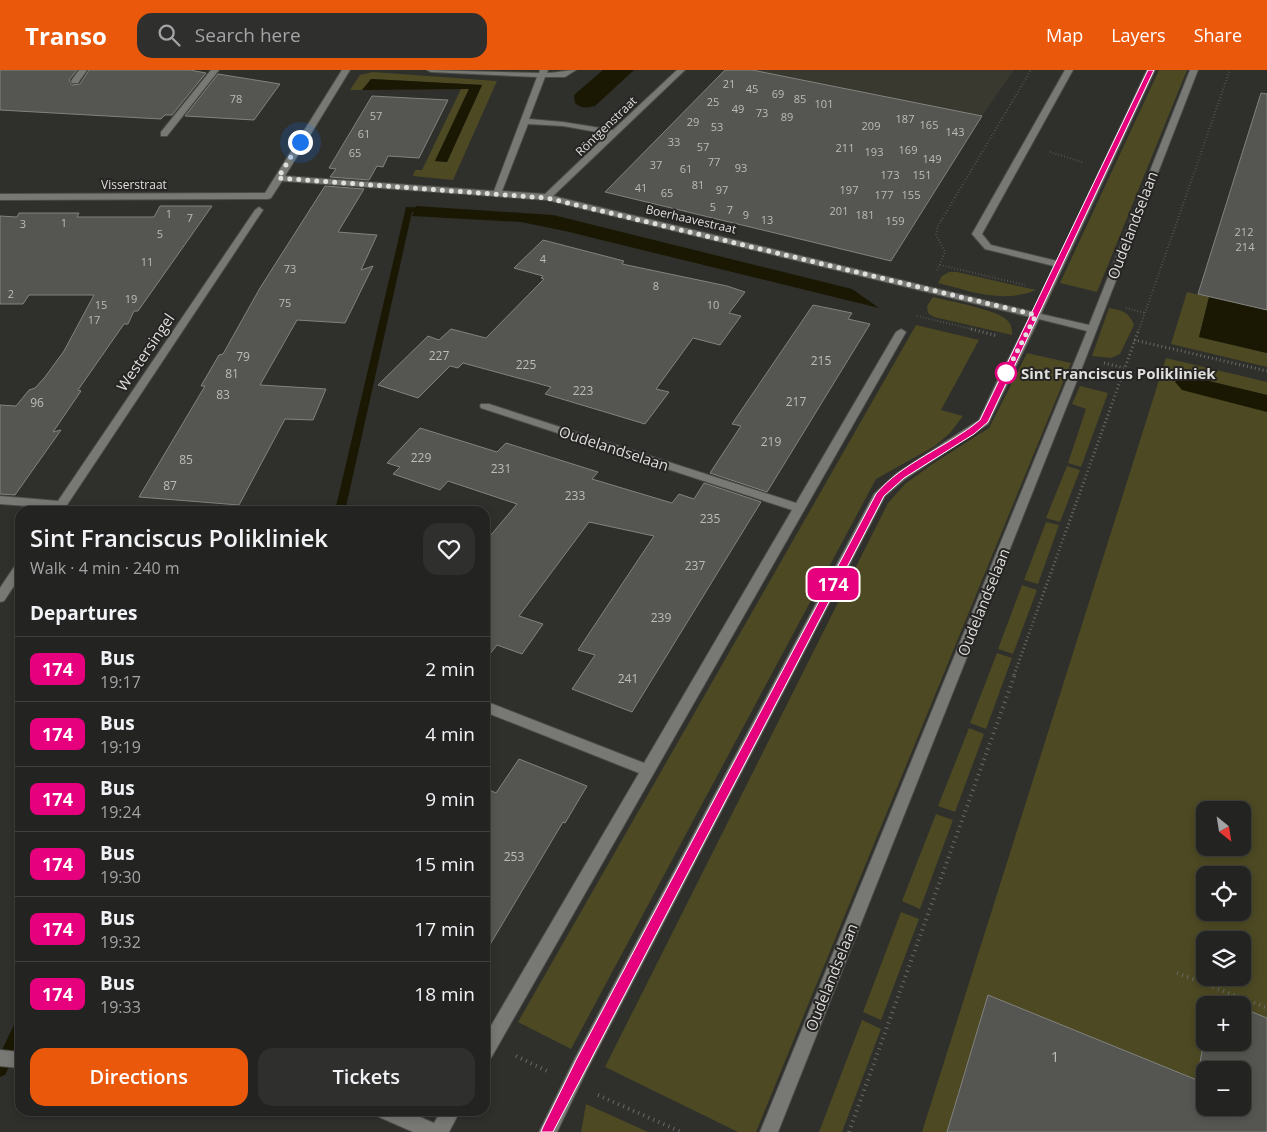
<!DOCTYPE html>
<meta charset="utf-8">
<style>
:root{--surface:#232321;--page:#2f2f2e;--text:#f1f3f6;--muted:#a3a4a5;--line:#40403f;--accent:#ea580c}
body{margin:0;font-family:"Open Sans",sans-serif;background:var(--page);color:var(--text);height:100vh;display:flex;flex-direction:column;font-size:19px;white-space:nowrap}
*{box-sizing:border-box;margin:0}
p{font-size:16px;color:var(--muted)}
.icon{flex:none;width:28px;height:28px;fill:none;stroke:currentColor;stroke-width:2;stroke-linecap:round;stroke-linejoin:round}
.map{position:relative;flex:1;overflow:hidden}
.panel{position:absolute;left:15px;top:436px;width:475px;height:610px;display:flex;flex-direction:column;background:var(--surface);border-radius:15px;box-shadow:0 2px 8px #0003,0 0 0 1px var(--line)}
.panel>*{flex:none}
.badge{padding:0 10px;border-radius:8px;font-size:18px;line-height:32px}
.needle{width:32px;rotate:150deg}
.tools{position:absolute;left:1196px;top:731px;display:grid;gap:10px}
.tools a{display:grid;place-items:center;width:55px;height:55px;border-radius:10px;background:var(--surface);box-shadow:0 2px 8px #0003,0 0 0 1px var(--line);font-size:25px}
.you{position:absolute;width:25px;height:25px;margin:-12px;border:4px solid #fff;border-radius:50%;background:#1a73e8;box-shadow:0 0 0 8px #1a73e833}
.map>.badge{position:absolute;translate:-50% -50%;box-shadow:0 0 0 2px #fff}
h2{padding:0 15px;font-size:19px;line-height:45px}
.round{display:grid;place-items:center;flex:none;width:52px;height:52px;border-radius:15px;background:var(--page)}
.summary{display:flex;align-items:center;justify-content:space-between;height:85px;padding:0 15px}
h1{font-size:24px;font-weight:600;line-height:38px}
.button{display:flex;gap:10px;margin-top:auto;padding:10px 15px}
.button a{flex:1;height:58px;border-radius:15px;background:var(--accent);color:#fff;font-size:20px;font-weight:600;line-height:58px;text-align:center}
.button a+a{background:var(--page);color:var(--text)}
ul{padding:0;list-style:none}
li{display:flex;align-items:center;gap:15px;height:65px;padding:0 15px;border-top:1px solid var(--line)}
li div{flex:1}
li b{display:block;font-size:19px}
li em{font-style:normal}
li .badge{min-width:55px;font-weight:700;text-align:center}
header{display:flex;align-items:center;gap:30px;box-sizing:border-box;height:70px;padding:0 25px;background:var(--accent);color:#fff}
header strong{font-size:24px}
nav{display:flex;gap:28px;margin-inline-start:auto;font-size:18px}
.search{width:350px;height:45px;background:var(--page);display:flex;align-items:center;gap:12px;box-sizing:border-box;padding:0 18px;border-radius:15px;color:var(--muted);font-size:19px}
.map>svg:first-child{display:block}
</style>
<header>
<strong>Transo</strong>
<div class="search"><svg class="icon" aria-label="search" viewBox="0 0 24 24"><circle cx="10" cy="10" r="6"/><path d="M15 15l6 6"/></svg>Search here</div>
<nav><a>Map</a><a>Layers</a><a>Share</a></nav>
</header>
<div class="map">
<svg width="1267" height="1062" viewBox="0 0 1267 1062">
<rect width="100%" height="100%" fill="#2f2f2c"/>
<!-- built -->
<polygon fill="#3a3930" points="752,0 1014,0 982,46"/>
<!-- green -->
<g fill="#4c4923" fill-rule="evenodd">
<polygon points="1159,0 1187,0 1097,222 1060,213"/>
<polygon points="373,2 497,11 453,110 413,106 415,100 422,100 461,19 469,19 435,91 447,92 482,15 372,9 362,20 350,20 360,5"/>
<path d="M949,202h8l79,18c-33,14 -66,1 -98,-7l4,-7z"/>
<polygon points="1187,222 1209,227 1199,267 1267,283 1267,297 1171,274"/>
<path d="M933,227c16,4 66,13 75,24 4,4 4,9 4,14l-78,-18 -6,-4 -1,-7z"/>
<path d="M1109,238c13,2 20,4 25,17l-14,29 -9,4 -19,-2z"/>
<polygon points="916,255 979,270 941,340 963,346 950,363 935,376 876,409 571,979 518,952"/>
<polygon points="1027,283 1071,293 756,1062 738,1062 605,997 888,433 905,414 931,395 989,358"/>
<path d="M1166,288l101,24v13l-79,-19h-7l-6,4 92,28v724h-345zM1205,740h37v38h-37zM1205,805h37v37h-37zM1205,870h37v38h-37zM1205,935h37v37h-37zM1205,1000h37v38h-37z"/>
<polygon points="1080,316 1108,323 1081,397 1068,393 1086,339 1072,334"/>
<polygon points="1067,396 1080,400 1060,452 1046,448"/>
<polygon points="1046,452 1059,455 1038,514 1024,510"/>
<polygon points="1022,515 1037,520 1013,584 998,579"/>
<polygon points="997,583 1012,588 986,659 970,653"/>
<polygon points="969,658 984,664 955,742 938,736"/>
<polygon points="936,744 953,750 920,839 902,831"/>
<polygon points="901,842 919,849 881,950 863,942"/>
<polygon points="862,950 881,959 842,1062 819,1062"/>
<polygon points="586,1034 648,1062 581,1062"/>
</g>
<!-- water -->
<g fill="#1a1802">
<path d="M603,0h31l-39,36c-8,2 -13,3 -20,-3l-1,-8z"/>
<polygon points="371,9 482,15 447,92 435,91 469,19 362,20"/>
<polygon points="416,136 553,145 852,219 879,238 565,161 521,152 412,146"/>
<polygon points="1209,227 1267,240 1267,283 1199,267"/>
<polygon points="1181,306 1188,306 1267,325 1267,342 1182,320 1175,312"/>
</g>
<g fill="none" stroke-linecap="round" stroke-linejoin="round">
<!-- stream -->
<g fill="#1a1802" fill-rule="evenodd">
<polygon points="406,137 429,138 433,140 429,142 412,142 345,441 335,441"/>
<polygon points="20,951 20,974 5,1005 0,1007 0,984 15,953"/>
</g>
</g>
<!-- building -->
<g fill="#555552" stroke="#82827f" fill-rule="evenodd">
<polygon points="0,0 77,0 69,10 72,15 80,14 89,0 190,0 206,3 172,45 165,45 161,49 0,40"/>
<polygon points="725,0 752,0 982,46 891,191 605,122"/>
<polygon points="218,4 280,14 254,50 185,46"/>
<polygon points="1261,23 1267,24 1267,240 1198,224"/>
<polygon points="372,26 448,30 419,88 388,86 383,97 377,96 369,110 330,107 336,99 329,98"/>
<polygon points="325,116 364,119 338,162 377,165 361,200 373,196 345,253 297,250 260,315 326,319 313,350 285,349 239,435 139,427 205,316 201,316 219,285 223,284 260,218"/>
<polygon points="160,136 212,136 138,241 134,241 128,254 124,254 78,320 81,321 53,362 61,360 15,425 0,424 0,335 16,336 29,320 35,318 45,307 64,281 94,225 29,225 23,234 0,234 0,146 17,147 19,143 79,143 77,147 154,147"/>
<polygon points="543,170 624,191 622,194 727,216 745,222 729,243 741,246 720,275 693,268 656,319 669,322 645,354 545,324 551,317 463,293 458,298 450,296 418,328 378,315 428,266 439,270 451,259 486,268 544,209 541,208 543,206 514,198"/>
<polygon points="813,235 852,243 848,249 870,254 767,422 710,403 741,356 732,354"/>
<polygon points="420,358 497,382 506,373 598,402 592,409 672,433 679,424 694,429 704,413 761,432 632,642 572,619 595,585 578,580 654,466 589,452 519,546 543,554 522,584 497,575 485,590 485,472 517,434 448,411 440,420 393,404 400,397 387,393"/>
<polygon points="519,689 587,716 565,753 563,752 485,883 485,718 496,723"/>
<path d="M988,925l209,85 8,-46v8h37v-34l25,10v114h-320zM1205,1000h37v38h-37z"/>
</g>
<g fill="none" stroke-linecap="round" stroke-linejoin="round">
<defs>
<g id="minor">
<polygon points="79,0 87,0 78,13 72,13 71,11"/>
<polygon points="211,0 219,0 167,66 161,66 161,62"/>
<path d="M342,0h8l-65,106 209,15 43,-114 -106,-5 -4,-2 112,3 1,-3h8l-1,3c10,0 19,-3 29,-3l-11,7h-20l-16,42 34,3 50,8 64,-60h8l-132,126 480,116 21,-46 -69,-17 -13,-15 93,-164h8l-91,164 9,11 66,16 90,-191h8l-114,244 48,11 101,-255h8l-120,308 -300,754h-18l327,-801 -48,-12 -51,105 -83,55 -20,17 -298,574 -30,62h-18l36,-74 299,-564 23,-21 82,-53 20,-43 31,-60 -483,-117 -265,-19 -11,17 -3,1 -268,1v-6l265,-1zM528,54l35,2 45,8 -63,60 -43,-3z"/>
<polygon points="259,137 263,140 63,441 51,441 53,438 0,434 0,426 58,431 255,140"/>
<polygon points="901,259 906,262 491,988 485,990 485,966 639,703 485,642 485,631 644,693 792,440 481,338 480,336 481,334 489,334 796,433 896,262"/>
<polygon points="20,493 20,507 4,531 0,532 0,518 16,494"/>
<polygon points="0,980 20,982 20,998 0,996"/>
<polygon points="376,1041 406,1041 434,1053 441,1041 460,1041 449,1062 413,1062 379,1047"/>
</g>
</defs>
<!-- minor casing -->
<use href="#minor" stroke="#4b4b49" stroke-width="2"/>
<!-- path-far2 -->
<g stroke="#6a6a67" stroke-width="2" stroke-dasharray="0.5 2.5" stroke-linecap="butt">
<polyline points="1050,82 1082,92"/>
<polyline points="940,195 1025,215"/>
<polyline points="937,200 945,182 936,165 938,156 1031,0"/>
<polyline points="1126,238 1145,243"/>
<polyline points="917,246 976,260"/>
<polyline points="1139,260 1230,0"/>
</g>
<!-- path-far1 -->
<g stroke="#6a6a67" stroke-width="3" stroke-dasharray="1 3" stroke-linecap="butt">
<polyline points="971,259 998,266"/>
<polyline points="1134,270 1267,301"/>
<polyline points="1104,293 1124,298"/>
<polyline points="1014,605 1139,259"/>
</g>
<!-- path -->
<g stroke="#6a6a67" stroke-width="4" stroke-dasharray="1 4.5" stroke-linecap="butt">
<polyline points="1177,903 1267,938"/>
<polyline points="516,986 547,1001"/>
<polyline points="598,1025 681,1062"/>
<polyline points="849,1062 1015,604"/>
</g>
<!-- minor -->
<use href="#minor" fill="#787874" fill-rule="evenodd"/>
</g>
<!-- line -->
<path fill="#e6007e" stroke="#fff" d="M1148,0h6l-166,352 -14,12 -70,44 -20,18 -298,573 -33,63h-12l2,-5 33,-67 300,-566c25,-31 73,-48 104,-74z"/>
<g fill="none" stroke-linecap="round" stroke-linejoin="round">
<!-- walk -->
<polyline stroke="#dfdfdd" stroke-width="5" stroke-dasharray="0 9" points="300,72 278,108 547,128 1036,245 1004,307 1006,303"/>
</g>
<!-- markers -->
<circle fill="#fff" stroke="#e6007e" stroke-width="2.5" cx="1006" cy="303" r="10"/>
<g text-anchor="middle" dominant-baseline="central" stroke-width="4" stroke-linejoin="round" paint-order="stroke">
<!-- far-number labels -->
<g font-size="11" fill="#bcbcba">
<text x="729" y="13">21</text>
<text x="752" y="18">45</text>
<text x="778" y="23">69</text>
<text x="236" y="28">78</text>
<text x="800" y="28">85</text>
<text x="713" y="31">25</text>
<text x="824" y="33">101</text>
<text x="738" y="38">49</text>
<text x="762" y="42">73</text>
<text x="376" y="45">57</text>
<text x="787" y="46">89</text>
<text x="905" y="48">187</text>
<text x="693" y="51">29</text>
<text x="929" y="54">165</text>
<text x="871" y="55">209</text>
<text x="717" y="56">53</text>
<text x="955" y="61">143</text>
<text x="364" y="63">61</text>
<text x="674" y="71">33</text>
<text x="703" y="76">57</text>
<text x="845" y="77">211</text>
<text x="908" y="79">169</text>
<text x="874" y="81">193</text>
<text x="355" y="82">65</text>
<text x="932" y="88">149</text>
<text x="714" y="91">77</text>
<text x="656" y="94">37</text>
<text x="741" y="97">93</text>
<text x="686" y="98">61</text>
<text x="890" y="104">173</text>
<text x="922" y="104">151</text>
<text x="698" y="114">81</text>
<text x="641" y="117">41</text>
<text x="722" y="119">97</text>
<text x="849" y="119">197</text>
<text x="667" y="122">65</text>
<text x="884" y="124">177</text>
<text x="911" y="124">155</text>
<text x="713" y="136">5</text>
<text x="730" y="139">7</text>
<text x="839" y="140">201</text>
<text x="169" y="143">1</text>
<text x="746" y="144">9</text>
<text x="865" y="144">181</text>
<text x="190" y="147">7</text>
<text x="767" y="149">13</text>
<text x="895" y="150">159</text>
<text x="64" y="152">1</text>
<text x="23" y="153">3</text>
<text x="1244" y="161">212</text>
<text x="160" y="163">5</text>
<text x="1245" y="176">214</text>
<text x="543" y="188">4</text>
<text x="147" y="191">11</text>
<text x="290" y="198">73</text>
<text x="656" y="215">8</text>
<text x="11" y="223">2</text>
<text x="131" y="228">19</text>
<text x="285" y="232">75</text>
<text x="101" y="234">15</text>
<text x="713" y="234">10</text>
<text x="94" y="249">17</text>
</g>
<!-- far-street labels -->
<g font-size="12" fill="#dfdfdd" stroke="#262523">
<text transform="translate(606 56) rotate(-44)">Röntgenstraat</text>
<text x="134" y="114">Visserstraat</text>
<text transform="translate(691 149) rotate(13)">Boerhaavestraat</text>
</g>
<!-- number labels -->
<g font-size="12" fill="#bcbcba">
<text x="439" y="285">227</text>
<text x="243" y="286">79</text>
<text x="821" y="290">215</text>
<text x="526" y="294">225</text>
<text x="232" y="303">81</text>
<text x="583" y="320">223</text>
<text x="223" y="324">83</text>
<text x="796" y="331">217</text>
<text x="37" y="332">96</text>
<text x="771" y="371">219</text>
<text x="421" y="387">229</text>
<text x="186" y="389">85</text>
<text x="501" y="398">231</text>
<text x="170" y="415">87</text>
<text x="575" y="425">233</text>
<text x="710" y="448">235</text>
<text x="695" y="495">237</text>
<text x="661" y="547">239</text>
<text x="628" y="608">241</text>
<text x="514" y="786">253</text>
</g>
<!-- street labels -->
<g font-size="15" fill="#dfdfdd" stroke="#262523">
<text transform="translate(1132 155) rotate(-69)">Oudelandselaan</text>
<text transform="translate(145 282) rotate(-56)">Westersingel</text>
<text transform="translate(614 378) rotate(18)">Oudelandselaan</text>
<text transform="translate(983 532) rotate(-68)">Oudelandselaan</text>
<text transform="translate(831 907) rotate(-68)">Oudelandselaan</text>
</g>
<!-- stop labels -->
<g font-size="15" font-weight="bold" fill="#dfdfdd" stroke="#262523" text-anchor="start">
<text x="1021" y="303">Sint Franciscus Polikliniek</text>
</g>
<!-- near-number labels -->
<g font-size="15" fill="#bcbcba">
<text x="1055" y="986">1</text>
</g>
</g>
</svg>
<div class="tools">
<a><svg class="needle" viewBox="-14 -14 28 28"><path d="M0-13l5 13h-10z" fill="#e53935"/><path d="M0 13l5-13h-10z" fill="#a3a4a5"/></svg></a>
<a><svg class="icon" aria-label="locate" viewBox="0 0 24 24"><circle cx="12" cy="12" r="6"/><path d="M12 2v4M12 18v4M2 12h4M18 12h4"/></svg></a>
<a><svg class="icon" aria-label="layers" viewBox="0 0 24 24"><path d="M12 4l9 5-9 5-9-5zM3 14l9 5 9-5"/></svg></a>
<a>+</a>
<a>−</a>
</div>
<div class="you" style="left:300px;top:72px"></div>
<b class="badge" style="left:833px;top:514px;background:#e6007e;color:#fff">174</b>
<section class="panel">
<div class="summary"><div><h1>Sint Franciscus Polikliniek</h1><p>Walk · 4 min · 240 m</p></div><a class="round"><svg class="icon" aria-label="heart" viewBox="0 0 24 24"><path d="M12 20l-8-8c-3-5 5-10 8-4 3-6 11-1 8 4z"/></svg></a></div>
<h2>Departures</h2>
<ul>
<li><span class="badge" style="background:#e6007e;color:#fff">174</span><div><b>Bus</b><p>19:17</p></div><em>2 min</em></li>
<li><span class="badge" style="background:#e6007e;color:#fff">174</span><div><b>Bus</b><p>19:19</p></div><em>4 min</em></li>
<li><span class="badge" style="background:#e6007e;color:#fff">174</span><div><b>Bus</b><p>19:24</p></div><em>9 min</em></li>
<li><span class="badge" style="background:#e6007e;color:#fff">174</span><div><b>Bus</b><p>19:30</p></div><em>15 min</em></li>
<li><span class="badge" style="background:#e6007e;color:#fff">174</span><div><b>Bus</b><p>19:32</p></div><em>17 min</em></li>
<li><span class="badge" style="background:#e6007e;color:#fff">174</span><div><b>Bus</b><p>19:33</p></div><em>18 min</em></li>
</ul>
<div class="button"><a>Directions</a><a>Tickets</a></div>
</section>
</div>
